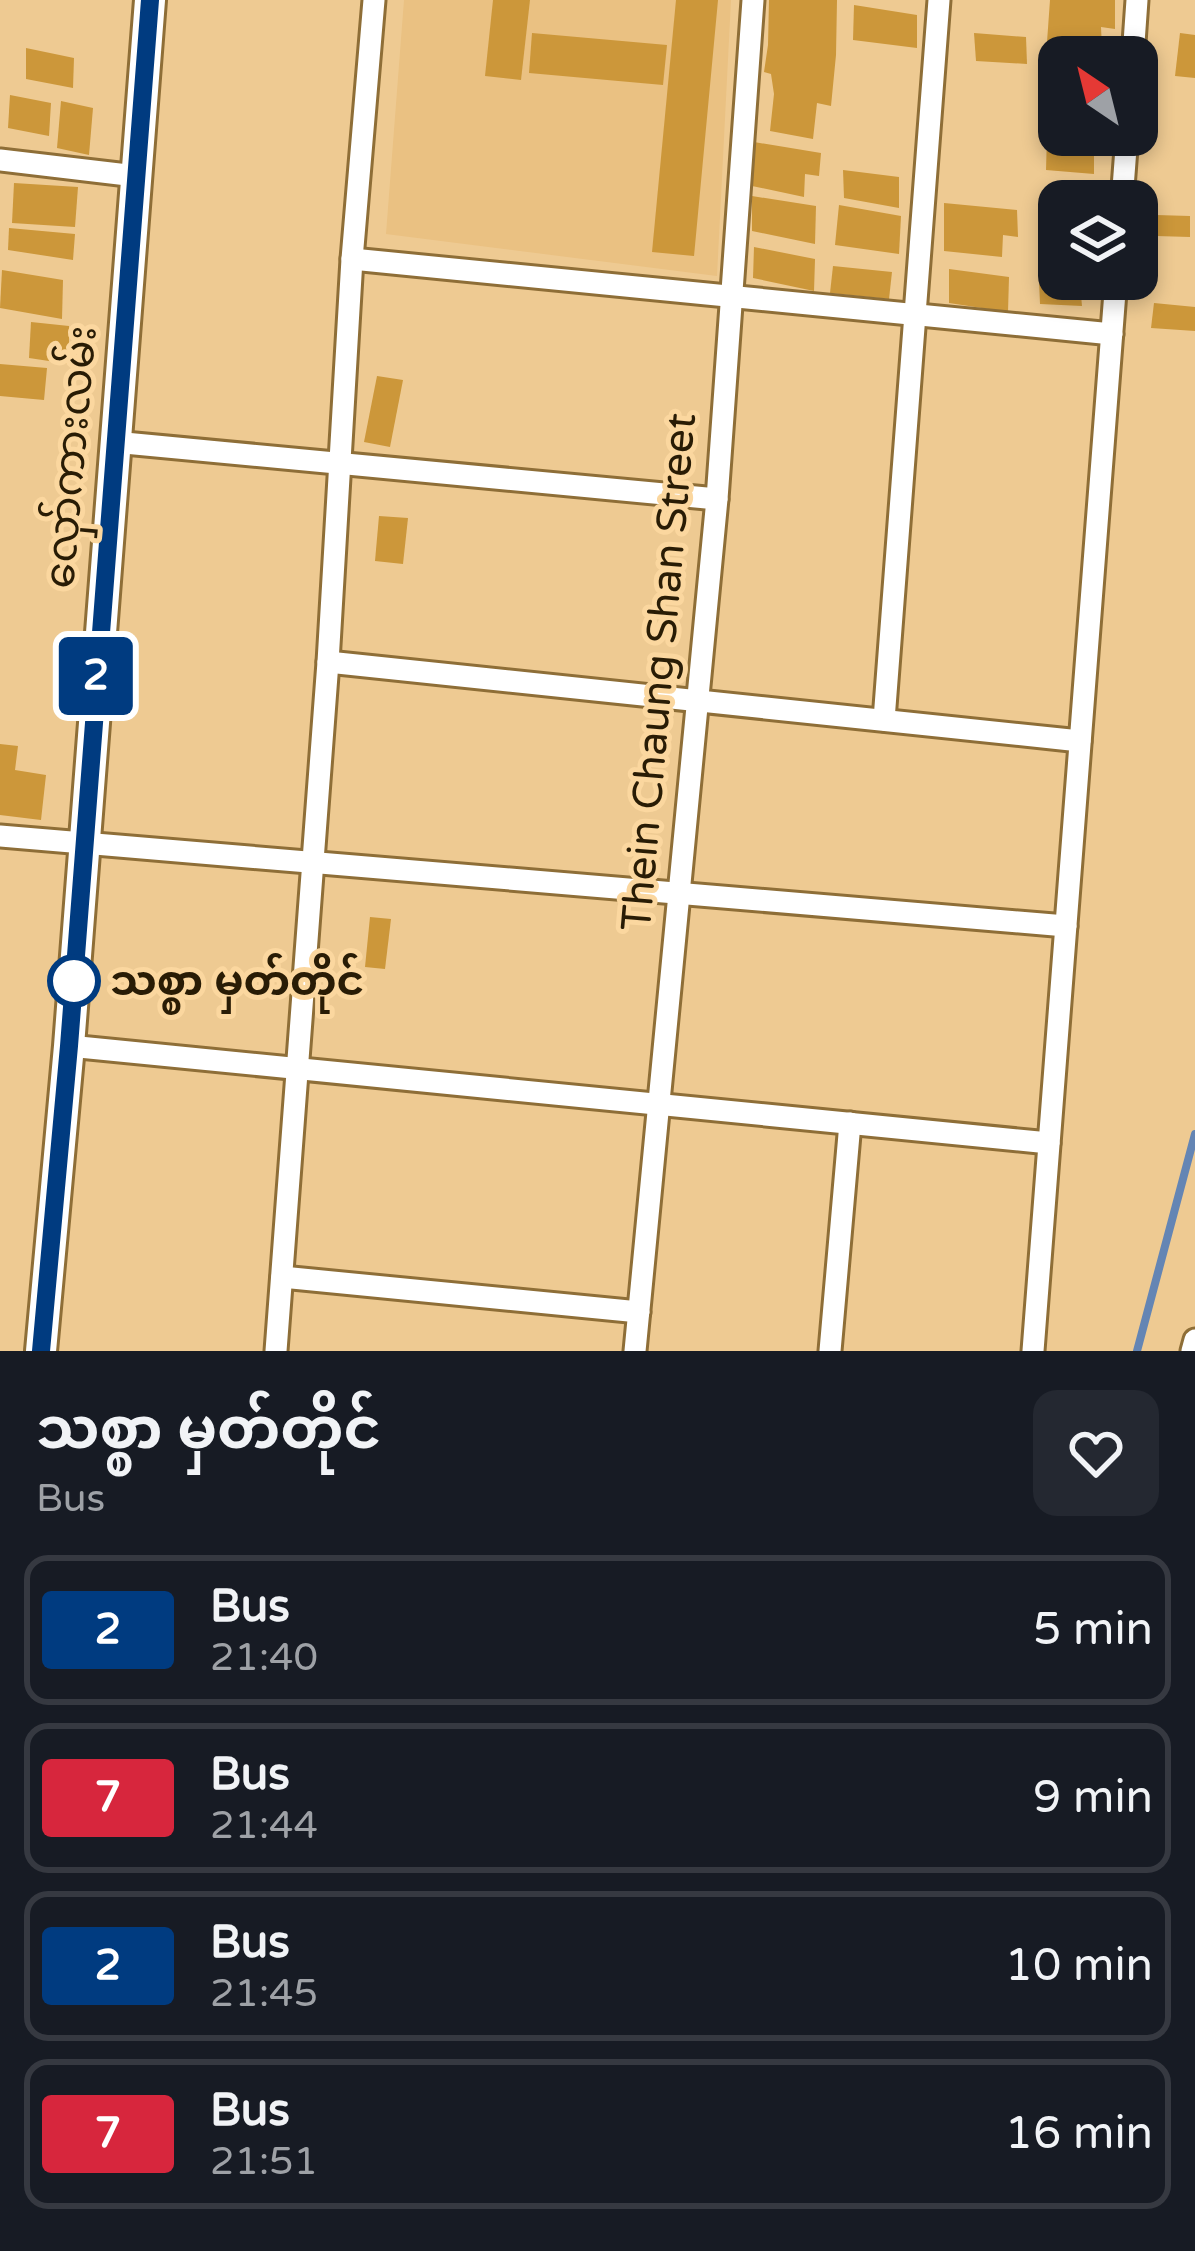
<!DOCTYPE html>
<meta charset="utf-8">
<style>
:root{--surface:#171b24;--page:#242831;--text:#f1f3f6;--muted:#9ea1a6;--line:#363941}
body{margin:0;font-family:"Varela Round","Noto Sans Myanmar",sans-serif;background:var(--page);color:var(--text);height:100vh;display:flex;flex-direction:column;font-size:45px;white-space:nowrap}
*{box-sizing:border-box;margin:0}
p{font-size:39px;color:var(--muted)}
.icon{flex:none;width:66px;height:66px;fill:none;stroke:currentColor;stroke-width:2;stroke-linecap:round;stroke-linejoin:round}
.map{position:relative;height:1351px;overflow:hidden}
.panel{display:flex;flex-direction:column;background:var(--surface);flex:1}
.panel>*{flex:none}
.badge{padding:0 24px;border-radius:9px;font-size:42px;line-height:78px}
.needle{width:78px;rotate:325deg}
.controls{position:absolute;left:1038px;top:36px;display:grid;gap:24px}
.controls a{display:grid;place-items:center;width:120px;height:120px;border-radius:24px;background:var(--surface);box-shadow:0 6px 18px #0003;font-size:60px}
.map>.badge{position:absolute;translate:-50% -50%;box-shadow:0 0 0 6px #fff}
.round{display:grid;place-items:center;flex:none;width:126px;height:126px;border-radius:24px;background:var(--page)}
.head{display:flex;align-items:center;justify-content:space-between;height:204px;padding:0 36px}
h1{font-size:57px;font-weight:700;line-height:90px}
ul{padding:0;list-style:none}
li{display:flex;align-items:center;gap:36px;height:150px;margin:0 24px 18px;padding:0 12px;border:6px solid var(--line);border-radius:24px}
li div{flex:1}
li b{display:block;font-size:45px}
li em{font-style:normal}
li .badge{min-width:132px;font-weight:700;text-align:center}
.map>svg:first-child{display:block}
</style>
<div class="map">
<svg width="1195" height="1351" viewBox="0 0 1195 1351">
<rect width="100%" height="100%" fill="#eeca92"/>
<!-- built -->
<polygon fill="#eac182" points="404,0 731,0 717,276 386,234"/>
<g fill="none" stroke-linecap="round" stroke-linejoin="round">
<!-- stream -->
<polyline stroke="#6485b4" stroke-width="8" points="1137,1351 1195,1134"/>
</g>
<!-- building -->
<g fill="#cc973a">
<polygon points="493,0 530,0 521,80 485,76"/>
<polygon points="676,0 718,0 694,256 652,252"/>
<polygon points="769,0 837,0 836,55 831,106 817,103 813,139 770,131 774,94 771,74 764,72 768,45"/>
<polygon points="1050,0 1115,0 1115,29 1101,27 1102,49 1047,42"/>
<polygon points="854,5 917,15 917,48 853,40"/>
<polygon points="532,33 667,45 663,85 529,73"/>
<polygon points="974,33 1026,37 1027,64 976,61"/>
<polygon points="1180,33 1195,35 1195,78 1175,76"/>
<polygon points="26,48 74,58 73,88 26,79"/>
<polygon points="1043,72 1059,73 1059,98 1046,96"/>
<polygon points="10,95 51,103 49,136 8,128"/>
<polygon points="61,101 93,108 89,155 57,148"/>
<polygon points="1047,135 1065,138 1065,135 1094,135 1094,174 1046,170"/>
<polygon points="754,142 821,153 819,176 805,174 804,197 752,186"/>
<polygon points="843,170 899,177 899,208 844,198"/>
<polygon points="14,183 78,187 75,227 12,223"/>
<polygon points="752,196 816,206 815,244 752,231"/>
<polygon points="944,203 1017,210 1018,237 1003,235 1002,257 944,251"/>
<polygon points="839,205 901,216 899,254 835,245"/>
<polygon points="1042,214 1059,214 1059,279 1090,279 1090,284 1080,284 1082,306 1040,304 1038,258"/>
<polygon points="1156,215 1190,216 1190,237 1156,236"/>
<polygon points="9,228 75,234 73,260 8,250"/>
<polygon points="754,247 815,259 814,291 753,278"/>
<polygon points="833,266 892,272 889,299 830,293"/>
<polygon points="949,269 1009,277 1008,312 949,303"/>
<polygon points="2,270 63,280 62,319 0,308"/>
<polygon points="1154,303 1195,307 1195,331 1151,328"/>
<polygon points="31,322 69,326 69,364 29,358"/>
<polygon points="0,364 47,368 44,400 0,396"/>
<polygon points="377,376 403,380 390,447 364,442"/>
<polygon points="379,516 408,518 403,564 375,561"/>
<polygon points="0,744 18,746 15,770 46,775 41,820 0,815"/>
<polygon points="370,917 391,919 385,969 365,967"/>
</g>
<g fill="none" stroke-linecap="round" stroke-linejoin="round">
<defs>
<g id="street">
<polyline points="1133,57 1137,0"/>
<polyline points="0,160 136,176"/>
<polyline points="1122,201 1127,135"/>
<polyline points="352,259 1112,334"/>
<polyline points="114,442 717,499"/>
<polyline points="328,662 1080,741"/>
<polyline points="884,720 939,0"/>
<polyline points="0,836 1066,926"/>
<polyline points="69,1046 1049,1143"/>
<polyline points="282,1277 639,1312"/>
<polyline points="276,1351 328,662 352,259 374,0"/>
<polyline points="635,1351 717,499 753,0"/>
<polyline points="830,1351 850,1123"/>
<polyline points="1033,1351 1116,279"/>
<polyline points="1192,1351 1195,1340"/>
</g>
<polyline id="secondary" points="41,1351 69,1046 150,0"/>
</defs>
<!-- street casing -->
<use href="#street" stroke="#8e6e37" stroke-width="27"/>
<!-- secondary casing -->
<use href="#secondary" stroke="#8e6e37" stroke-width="36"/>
<!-- street -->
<use href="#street" stroke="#fff" stroke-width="21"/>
<!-- secondary -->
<use href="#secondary" stroke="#fff" stroke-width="30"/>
</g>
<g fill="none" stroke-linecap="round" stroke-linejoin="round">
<defs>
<polyline id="line" points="41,1351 69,1046 150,0"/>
</defs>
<!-- line casing -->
<use href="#line" stroke="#fff" stroke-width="27"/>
<!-- line -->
<use href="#line" stroke="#003b80" stroke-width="18"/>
</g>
<!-- markers -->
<circle fill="#fff" stroke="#003b80" stroke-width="6" cx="74" cy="981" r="24"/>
<g text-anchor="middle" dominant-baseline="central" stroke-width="10" stroke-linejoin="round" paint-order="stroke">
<!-- street labels -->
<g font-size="42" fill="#291c05" stroke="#fbd79f">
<text transform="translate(71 457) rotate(-85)">လှော်ကားလမ်း</text>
<text transform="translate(659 672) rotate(-85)">Thein Chaung Shan Street</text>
</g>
<!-- stop labels -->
<g font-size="42" font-weight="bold" fill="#291c05" stroke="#fbd79f" text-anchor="start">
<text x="110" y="981">သစ္စာ မှတ်တိုင်</text>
</g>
</g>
</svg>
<div class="controls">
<a><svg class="needle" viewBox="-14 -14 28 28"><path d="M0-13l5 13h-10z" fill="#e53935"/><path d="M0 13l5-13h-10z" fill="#9ea1a6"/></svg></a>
<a><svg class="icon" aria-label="layers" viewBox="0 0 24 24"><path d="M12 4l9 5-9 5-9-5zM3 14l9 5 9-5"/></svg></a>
</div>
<b class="badge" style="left:96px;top:676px;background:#003b80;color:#fff">2</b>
</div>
<section class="panel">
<div class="head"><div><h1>သစ္စာ မှတ်တိုင်</h1><p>Bus</p></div><a class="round"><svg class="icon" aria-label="heart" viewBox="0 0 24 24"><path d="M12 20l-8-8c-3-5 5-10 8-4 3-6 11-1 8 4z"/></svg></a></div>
<ul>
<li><span class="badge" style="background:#003b80;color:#fff">2</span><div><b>Bus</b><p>21:40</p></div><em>5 min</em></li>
<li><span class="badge" style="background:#d7263d;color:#fff">7</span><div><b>Bus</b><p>21:44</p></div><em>9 min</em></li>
<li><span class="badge" style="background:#003b80;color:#fff">2</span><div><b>Bus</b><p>21:45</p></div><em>10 min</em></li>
<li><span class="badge" style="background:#d7263d;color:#fff">7</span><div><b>Bus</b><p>21:51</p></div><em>16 min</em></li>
</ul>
</section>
